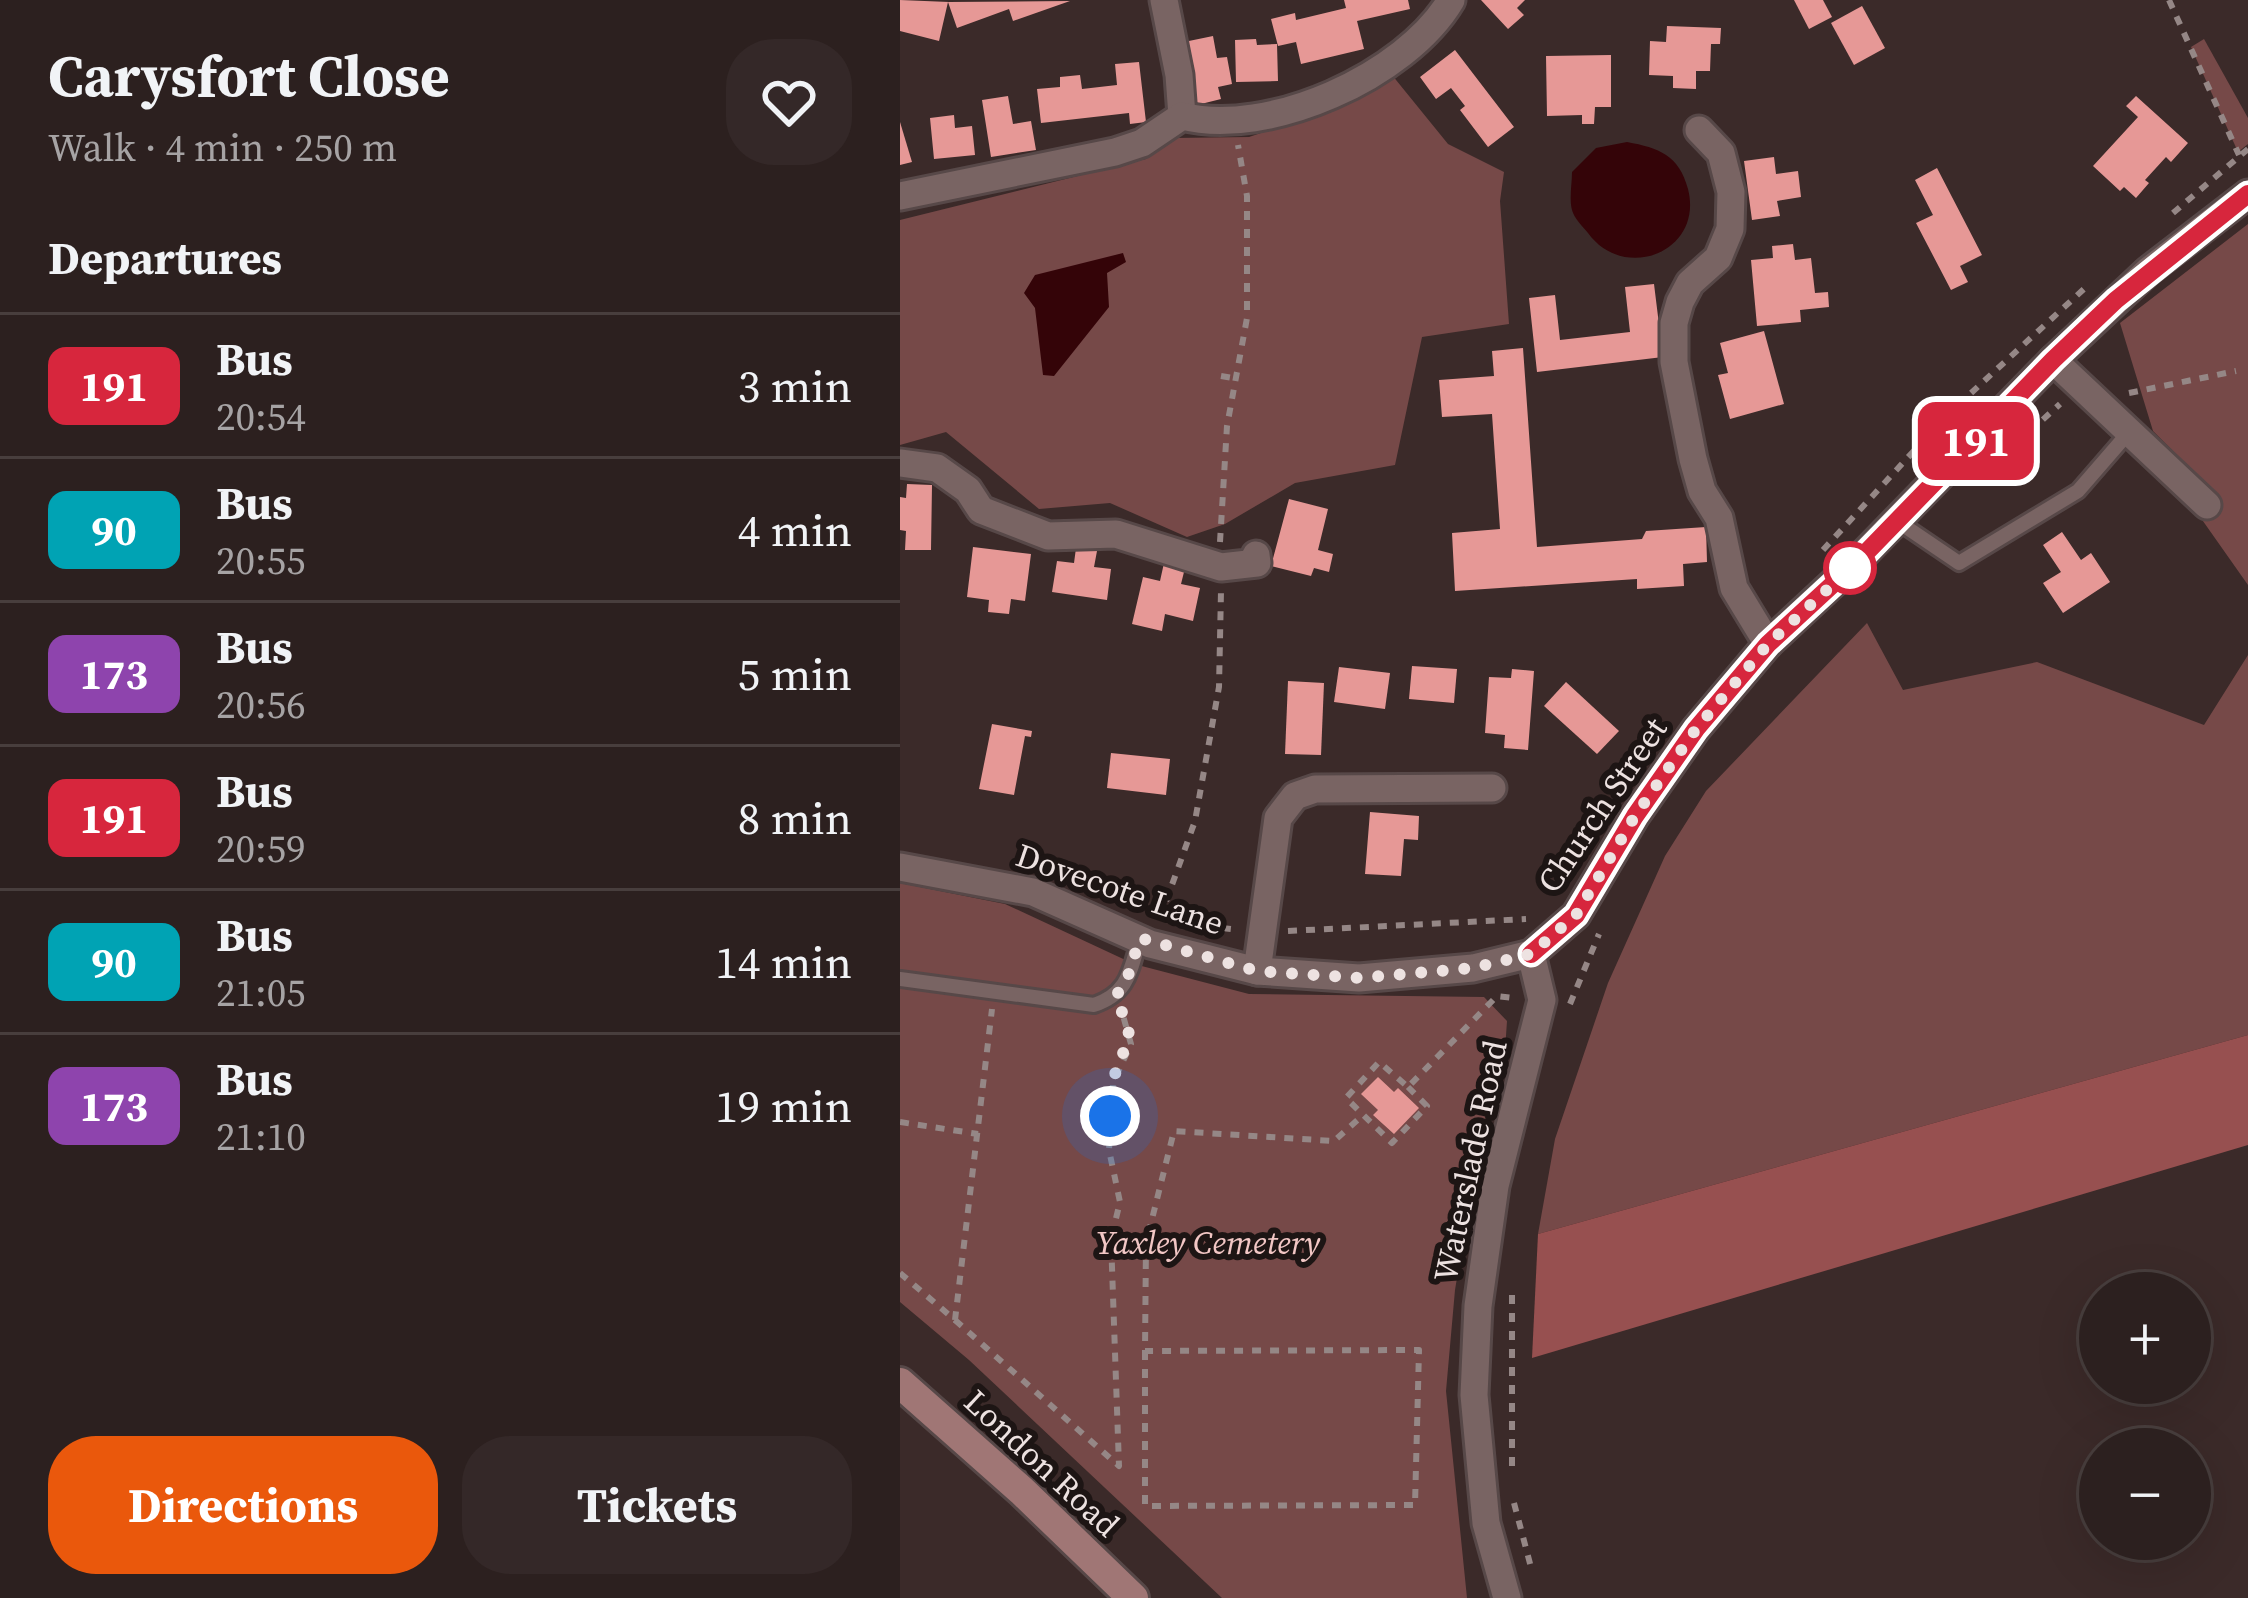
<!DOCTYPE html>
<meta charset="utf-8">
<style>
:root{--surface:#2c201f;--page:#342828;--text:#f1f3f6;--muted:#a6a3a4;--line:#483e3d;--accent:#ea580c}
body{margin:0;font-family:"Source Serif 4",serif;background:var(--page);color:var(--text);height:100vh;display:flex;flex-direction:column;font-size:45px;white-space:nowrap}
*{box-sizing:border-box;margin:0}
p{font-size:39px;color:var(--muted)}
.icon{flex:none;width:66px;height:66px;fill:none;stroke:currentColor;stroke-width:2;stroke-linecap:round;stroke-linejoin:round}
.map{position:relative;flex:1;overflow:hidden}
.sheet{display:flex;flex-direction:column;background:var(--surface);width:900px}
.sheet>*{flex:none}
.badge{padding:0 24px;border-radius:18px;font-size:42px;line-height:78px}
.buttons{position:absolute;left:1179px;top:1272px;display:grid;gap:24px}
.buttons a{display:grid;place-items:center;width:132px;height:132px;border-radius:50%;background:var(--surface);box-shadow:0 12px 48px #0002,0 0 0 3px var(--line);font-size:60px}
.you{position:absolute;width:60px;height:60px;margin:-30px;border:9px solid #fff;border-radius:50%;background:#1a73e8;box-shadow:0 0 0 18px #1a73e833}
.map>.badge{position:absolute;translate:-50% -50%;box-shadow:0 0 0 6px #fff}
h2{padding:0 48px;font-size:45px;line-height:108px}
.round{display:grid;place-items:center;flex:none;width:126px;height:126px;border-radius:48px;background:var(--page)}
.headline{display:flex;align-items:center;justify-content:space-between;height:204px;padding:0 48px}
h1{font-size:57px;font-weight:700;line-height:90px}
.primary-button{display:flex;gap:24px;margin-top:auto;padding:24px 48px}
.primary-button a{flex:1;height:138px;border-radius:48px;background:var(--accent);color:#fff;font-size:48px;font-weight:700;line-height:138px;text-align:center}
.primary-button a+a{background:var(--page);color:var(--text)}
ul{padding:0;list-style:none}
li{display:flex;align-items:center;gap:36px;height:144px;padding:0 48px;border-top:3px solid var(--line)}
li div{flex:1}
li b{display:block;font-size:45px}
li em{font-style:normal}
li .badge{min-width:132px;font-weight:700;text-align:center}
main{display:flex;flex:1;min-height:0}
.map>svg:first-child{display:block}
</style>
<main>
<section class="sheet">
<div class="headline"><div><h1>Carysfort Close</h1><p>Walk · 4 min · 250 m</p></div><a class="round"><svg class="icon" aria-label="heart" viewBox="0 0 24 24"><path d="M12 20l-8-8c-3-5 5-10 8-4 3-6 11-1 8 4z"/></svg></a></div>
<h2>Departures</h2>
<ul>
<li><span class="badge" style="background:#d7263d;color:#fff">191</span><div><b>Bus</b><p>20:54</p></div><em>3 min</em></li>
<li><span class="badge" style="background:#00a3b4;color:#fff">90</span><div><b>Bus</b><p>20:55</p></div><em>4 min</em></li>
<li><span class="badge" style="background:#8e44ad;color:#fff">173</span><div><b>Bus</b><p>20:56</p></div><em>5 min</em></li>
<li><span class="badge" style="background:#d7263d;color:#fff">191</span><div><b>Bus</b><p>20:59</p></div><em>8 min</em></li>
<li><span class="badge" style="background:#00a3b4;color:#fff">90</span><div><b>Bus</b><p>21:05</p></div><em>14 min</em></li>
<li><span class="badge" style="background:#8e44ad;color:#fff">173</span><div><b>Bus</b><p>21:10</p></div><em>19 min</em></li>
</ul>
<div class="primary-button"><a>Directions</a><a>Tickets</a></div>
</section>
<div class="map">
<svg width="1348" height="1598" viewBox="0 0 1348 1598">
<rect width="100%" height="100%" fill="#3b2a29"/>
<!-- green -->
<g fill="#764948">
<polygon points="1304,39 1348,118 1348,144 1338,152 1291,47"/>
<polygon points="492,75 548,144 604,172 600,201 609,324 522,337 495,465 395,483 325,524 287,537 210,503 139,509 46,432 0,445 0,220 246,159 274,138 349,137 428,110"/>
<polygon points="1348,224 1348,585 1298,514 1307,505 1307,485 1253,431 1220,323"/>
<polygon points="967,623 1003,690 1137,662 1304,725 1348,655 1348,1035 638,1234 655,1139 708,983 765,856 806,791"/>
<polygon points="0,883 105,904 234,964 349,994 584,997 607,1021 605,1050 571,1193 555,1290 546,1391 567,1598 322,1598 69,1360 0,1302"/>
</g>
<!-- forest -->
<polygon fill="#975050" points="1348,1035 1348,1145 632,1358 638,1234"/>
<!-- water -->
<g fill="#340408">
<path d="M727,142c32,6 52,13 61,47 16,63 -64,94 -100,44 -5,-6 -14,-15 -16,-23 -3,-11 0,-26 0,-38l24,-24z"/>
<polygon points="223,253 226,262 207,273 209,307 154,376 143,375 135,308 124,293 135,275"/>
</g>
<!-- building -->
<g fill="#e69896">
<polygon points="0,0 49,2 170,1 113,21 109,9 57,28 48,2 39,41 0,31"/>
<polygon points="444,0 508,0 510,9 457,21 464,49 401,64 396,42 378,46 371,19 395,13 396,20 446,8"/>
<polygon points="581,0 625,0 617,8 624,15 608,29"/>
<polygon points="894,0 923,0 932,17 909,29"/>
<polygon points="962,6 985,48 954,65 931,23"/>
<polygon points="767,26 821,28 820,44 811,44 810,71 796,71 796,89 773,88 773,76 749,75 750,41 766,42"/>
<polygon points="313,36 317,58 327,57 332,84 318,87 321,99 297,105 284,42"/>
<polygon points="356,39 357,45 377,44 378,81 336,82 335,40"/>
<polygon points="555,50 614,127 588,147 560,110 565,106 551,88 536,99 520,77"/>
<polygon points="711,55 711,107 695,107 694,124 682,124 682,115 647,116 646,56"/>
<polygon points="239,62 246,122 230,124 229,113 141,123 137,89 160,87 160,77 180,75 182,89 217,85 215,64"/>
<polygon points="108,96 113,124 131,121 136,150 91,157 82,100"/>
<polygon points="1236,96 1288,143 1271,162 1266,157 1245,180 1249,183 1236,198 1224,187 1220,191 1193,166 1238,117 1226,106"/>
<polygon points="54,115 55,128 72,126 75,155 34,159 30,118"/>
<polygon points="0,122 12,162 0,165"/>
<polygon points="874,157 876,174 898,171 901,197 877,201 880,216 852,220 844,161"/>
<polygon points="1037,168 1082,255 1060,266 1068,282 1051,290 1016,223 1033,215 1015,180"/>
<polygon points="893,244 895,260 911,258 915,293 928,292 929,307 900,310 901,322 857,326 851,260 873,258 872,246"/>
<polygon points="754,284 763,357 637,372 629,298 655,295 660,340 730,332 725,287"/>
<polygon points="864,331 884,404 830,419 818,375 828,373 820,343"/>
<polygon points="623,348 637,547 742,539 746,531 806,527 807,562 783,564 784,586 737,589 737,579 555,591 552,533 600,529 592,414 542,417 539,380 594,376 592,351"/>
<polygon points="7,484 32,485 31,550 5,550 6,531 0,530 0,497 6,498"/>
<polygon points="389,499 428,509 418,550 433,554 429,572 414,568 411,576 371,566"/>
<polygon points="1162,532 1181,560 1191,553 1210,582 1163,613 1143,583 1161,572 1143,545"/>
<polygon points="73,547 131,554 125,601 111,599 109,614 88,612 89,600 67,597"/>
<polygon points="176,548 197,551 194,567 211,569 207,600 152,592 157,561 174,563"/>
<polygon points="264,563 285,568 281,584 300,588 293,621 265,614 262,631 232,624 243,577 260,581"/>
<polygon points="512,666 557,669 554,703 509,699"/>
<polygon points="439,667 490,673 485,709 434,702"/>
<polygon points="612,669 634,671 628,750 604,748 605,735 585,733 589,677 611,678"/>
<polygon points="388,681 424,683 421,755 385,754"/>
<polygon points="666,682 719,731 697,754 644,706"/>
<polygon points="92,724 132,731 131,737 125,736 114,795 79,789"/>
<polygon points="211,753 270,759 266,795 207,788"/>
<polygon points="470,812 519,816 518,840 504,839 501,876 465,874"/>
<polygon points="478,1077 494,1092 498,1088 519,1108 494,1134 473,1115 478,1110 461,1094"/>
</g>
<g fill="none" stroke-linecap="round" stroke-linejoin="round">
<defs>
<g id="lane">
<polyline points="997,521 1059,563 1178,491 1230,431"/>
<path d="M0,979l194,26c35,-12 36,-34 46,-67"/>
</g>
<g id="street">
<polyline points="264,0 279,75 282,116"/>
<polyline points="799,130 821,153 831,192 830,229 818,258 790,283 780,302 774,323 774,362 793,459 802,491 819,518 834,588 868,644"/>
<path d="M0,196l215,-44 27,-9 40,-27c86,22 224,-40 269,-116"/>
<polyline points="1153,360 1307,505"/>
<polyline points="0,463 37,468 68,490 81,510 148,536 216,534 321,567 357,563 356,555"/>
<polyline points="0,867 133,892 250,944 357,971 459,978 573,968 631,954 676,915 735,816 796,729 868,644 957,561 1153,360 1248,271 1348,194"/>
<polyline points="357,971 378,818 395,796 415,789 592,788"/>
<polyline points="607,1598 586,1523 574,1395 578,1306 595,1186 642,1000 631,954"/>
</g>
<polyline id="secondary" points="0,1383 122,1491 233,1598"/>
</defs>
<!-- lane casing -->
<use href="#lane" stroke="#574848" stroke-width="20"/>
<!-- street casing -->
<use href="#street" stroke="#574848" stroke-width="33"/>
<!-- secondary casing -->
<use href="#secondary" stroke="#574848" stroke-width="36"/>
<!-- path -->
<g stroke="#958786" stroke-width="6" stroke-dasharray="9 9" stroke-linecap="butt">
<polyline points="1269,0 1339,155"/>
<polyline points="1273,213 1348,149"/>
<polyline points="321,376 338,379"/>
<polyline points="1229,393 1336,371"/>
<polyline points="1103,456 1160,404"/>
<polyline points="320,542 327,426 347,318 347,196 338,145"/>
<polyline points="923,550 1045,417 1185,288"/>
<polyline points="260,918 295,821 319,687 321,591"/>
<polyline points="304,926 339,930"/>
<polyline points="388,931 626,919"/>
<polyline points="670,1004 699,934"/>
<polyline points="508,1087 527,1106 492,1143 446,1098 479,1062 508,1087 597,996 614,998"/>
<polyline points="0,1122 78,1134"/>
<polyline points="0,1273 55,1320 92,1009"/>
<polyline points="55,1320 219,1466 211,1239 220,1202 209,1150 213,1083 231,1044 222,1012"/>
<polyline points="245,1351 245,1506 515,1505 519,1350 245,1351 246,1243 274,1131 434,1141 463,1115"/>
<polyline points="612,1466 612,1287"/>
<polyline points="614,1503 632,1571"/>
</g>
<!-- lane -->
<use href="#lane" stroke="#796463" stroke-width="14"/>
<!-- street -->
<use href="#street" stroke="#796463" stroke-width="27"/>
<!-- secondary -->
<use href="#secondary" stroke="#a07675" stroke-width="30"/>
</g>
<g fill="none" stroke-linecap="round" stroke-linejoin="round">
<defs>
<polyline id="line" points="631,954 676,915 735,816 796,729 868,644 958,561 1153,360 1216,300 1348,194"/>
</defs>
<!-- line casing -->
<use href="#line" stroke="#fff" stroke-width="27"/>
<!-- line -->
<use href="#line" stroke="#d7263d" stroke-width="18"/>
<!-- walk -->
<path stroke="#ede2e1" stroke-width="12" stroke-dasharray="0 21.6" d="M210,1116c2,-14 1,-28 5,-42 14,-41 22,-33 0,-76l13,-22 12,-38 117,33 102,7 114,-10 58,-14 45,-39 59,-99 61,-87 72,-85 90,-83 -8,7"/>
</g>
<!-- markers -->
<circle fill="#fff" stroke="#d7263d" stroke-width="6" cx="950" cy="568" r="24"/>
<g text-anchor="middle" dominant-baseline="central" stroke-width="12" stroke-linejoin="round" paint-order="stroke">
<!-- street labels -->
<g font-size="33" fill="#ede2e1" stroke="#1d1514">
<text transform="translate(702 805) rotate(-56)">Church Street</text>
<text transform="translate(220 889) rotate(19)">Dovecote Lane</text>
<text transform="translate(570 1161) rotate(-78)">Waterslade Road</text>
<text transform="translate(142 1463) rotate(43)">London Road</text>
</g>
<!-- park labels -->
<g font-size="33" font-style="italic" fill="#f2c7c5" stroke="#1d1514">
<text x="308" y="1242">Yaxley Cemetery</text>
</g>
</g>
</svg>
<div class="buttons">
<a>+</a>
<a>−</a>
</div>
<div class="you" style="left:210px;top:1116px"></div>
<b class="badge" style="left:1076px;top:441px;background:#d7263d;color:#fff">191</b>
</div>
</main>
